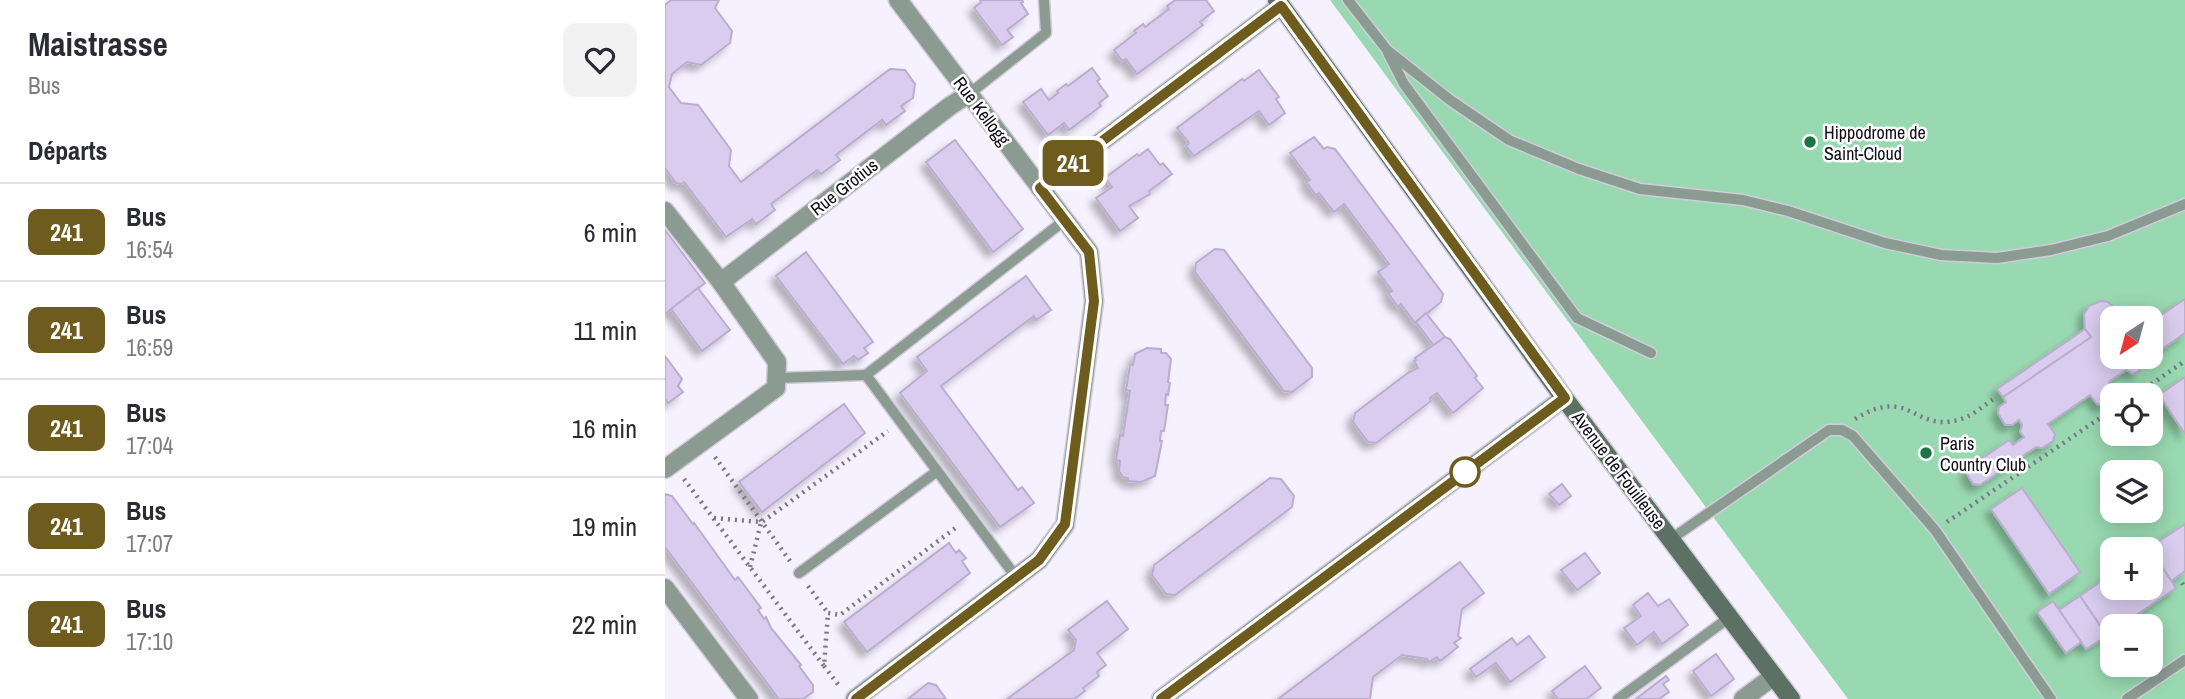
<!DOCTYPE html>
<html lang="fr">
<meta charset="utf-8">
<style>
:root{--surface:#fff;--page:#f2f2f3;--text:#2b2b33;--muted:#7c7c81;--line:#e1e1e2}
body{margin:0;font-family:"Archivo Narrow",sans-serif;background:var(--page);color:var(--text);height:100vh;display:flex;flex-direction:column;font-size:26px;white-space:nowrap}
*{box-sizing:border-box;margin:0}
p{font-size:23px;color:var(--muted)}
.icon{flex:none;width:38px;height:38px;fill:none;stroke:currentColor;stroke-width:2;stroke-linecap:round;stroke-linejoin:round}
.map{position:relative;flex:1;overflow:hidden}
.details{display:flex;flex-direction:column;background:var(--surface);width:665px}
.details>*{flex:none}
.badge{padding:0 14px;border-radius:10px;font-size:24px;line-height:46px}
.needle{width:46px;rotate:216deg}
.controls{position:absolute;left:1435px;top:306px;display:grid;gap:14px}
.controls a{display:grid;place-items:center;width:63px;height:63px;border-radius:14px;background:var(--surface);box-shadow:0 4px 18px #0003;font-size:35px}
.map>.badge{position:absolute;translate:-50% -50%;box-shadow:0 0 0 4px #fff}
h2{padding:0 28px;font-size:26px;line-height:63px}
.round{display:grid;place-items:center;flex:none;width:74px;height:74px;border-radius:14px;background:var(--page)}
.headline{display:flex;align-items:center;justify-content:space-between;height:119px;padding:0 28px}
h1{font-size:33px;font-weight:800;line-height:52px}
ul{padding:0;list-style:none}
li{display:flex;align-items:center;gap:21px;height:98px;padding:0 28px;border-top:2px solid var(--line)}
li div{flex:1}
li b{display:block;font-size:26px}
li em{font-style:normal}
li .badge{min-width:77px;font-weight:700;text-align:center}
main{display:flex;flex:1;min-height:0}
.map>svg:first-child{display:block}
</style>
<main>
<section class="details">
<div class="headline"><div><h1>Maistrasse</h1><p>Bus</p></div><a class="round"><svg class="icon" aria-label="heart" viewBox="0 0 24 24"><path d="M12 20l-8-8c-3-5 5-10 8-4 3-6 11-1 8 4z"/></svg></a></div>
<h2>Départs</h2>
<ul>
<li><span class="badge" style="background:#6e5b1e;color:#fff">241</span><div><b>Bus</b><p>16:54</p></div><em>6 min</em></li>
<li><span class="badge" style="background:#6e5b1e;color:#fff">241</span><div><b>Bus</b><p>16:59</p></div><em>11 min</em></li>
<li><span class="badge" style="background:#6e5b1e;color:#fff">241</span><div><b>Bus</b><p>17:04</p></div><em>16 min</em></li>
<li><span class="badge" style="background:#6e5b1e;color:#fff">241</span><div><b>Bus</b><p>17:07</p></div><em>19 min</em></li>
<li><span class="badge" style="background:#6e5b1e;color:#fff">241</span><div><b>Bus</b><p>17:10</p></div><em>22 min</em></li>
</ul>
</section>
<div class="map">
<svg width="1520" height="699" viewBox="0 0 1520 699">
<defs>
<filter id="shadow"><feDropShadow dx="-6" dy="6" stdDeviation="3.5" flood-color="#0004"/></filter>
</defs>
<rect width="100%" height="100%" fill="#f6f1ff"/>
<!-- green -->
<path fill="#99d9b1" fill-rule="evenodd" d="M665,0h855v699h-337zM1447,318h39v39h-39zM1447,396h39v38h-39zM1447,472h39v39h-39zM1447,550h39v38h-39zM1447,626h39v39h-39z"/>
<!-- building -->
<g fill="#d9ccee" stroke="#baadce" stroke-width="2" filter="url(#shadow)">
<polygon points="6,0 54,0 50,8 67,31 65,43 36,65 22,62 7,74 4,87 16,103 33,105 66,150 64,166 76,182 225,69 240,70 250,84 248,98 236,106 240,111 221,125 217,120 171,155 175,160 156,174 152,170 106,204 110,210 91,224 87,219 61,237 19,182 16,184 11,183 0,168 0,5"/>
<polygon points="315,0 357,0 358,2 356,3 363,14 342,30 348,37 337,45 309,8 316,2"/>
<polygon points="510,0 541,0 549,11 535,22 538,25 472,74 461,59 457,61 449,50 471,33 469,31 478,24 480,27 504,9 502,6"/>
<polygon points="427,68 435,79 432,81 443,96 434,103 436,106 404,130 399,123 383,135 358,102 376,89 384,100 393,93 392,91 401,84 403,86"/>
<polygon points="594,70 614,97 611,99 620,113 604,125 594,111 529,156 521,146 524,143 512,128 577,79 579,81"/>
<polygon points="649,137 659,149 662,147 670,149 778,294 776,302 750,323 736,304 733,307 723,293 727,291 713,272 724,264 679,204 669,212 654,193 651,195 641,182 645,180 625,153"/>
<polygon points="290,140 358,229 328,252 261,162"/>
<polygon points="483,149 495,165 498,163 507,174 484,191 485,194 464,206 473,218 455,231 431,198 447,187 440,178 472,154 474,156"/>
<polygon points="0,230 40,283 0,314"/>
<polygon points="550,249 559,250 647,368 647,377 627,392 619,391 530,272 531,263"/>
<polygon points="141,252 208,342 199,348 203,353 193,360 189,356 178,364 111,276"/>
<polygon points="361,276 386,310 371,320 369,316 276,386 353,490 357,487 369,503 335,527 235,393 262,371 252,357"/>
<polygon points="33,288 65,330 37,351 6,309"/>
<polygon points="1520,299 1520,333 1494,351 1488,341 1493,338 1486,328 1486,322"/>
<polygon points="1436,301 1443,302 1450,308 1452,307 1459,318 1447,318 1447,357 1481,357 1472,362 1475,371 1468,374 1461,370 1444,382 1451,391 1450,396 1438,406 1432,404 1425,395 1383,424 1390,434 1388,441 1377,448 1371,447 1315,485 1308,484 1302,474 1303,468 1344,440 1348,445 1359,437 1355,432 1357,425 1354,420 1347,425 1340,425 1333,413 1334,407 1341,402 1338,397 1426,337 1420,329 1419,314 1424,306"/>
<polygon points="761,313 780,337 769,346 751,322"/>
<polygon points="1420,329 1426,337 1338,397 1332,389"/>
<polygon points="780,337 785,339 812,376 810,378 818,388 788,413 772,393 765,398 766,401 711,443 703,442 688,422 690,413 744,372 753,368 749,361 751,360 750,358"/>
<polygon points="482,348 496,349 496,353 501,353 506,359 503,382 505,383 503,395 501,394 500,405 503,405 499,431 496,431 495,441 497,441 490,476 476,482 463,481 463,478 458,477 454,471 455,461 451,460 455,435 458,436 465,391 461,390 465,365 468,365 470,354"/>
<polygon points="0,356 17,379 13,386 18,392 3,403 0,398"/>
<polygon points="1520,377 1520,434 1494,395"/>
<polygon points="179,404 200,433 97,512 74,482"/>
<polygon points="605,478 616,479 629,496 627,507 510,595 501,594 487,575 489,565"/>
<polygon points="897,484 906,496 894,505 884,494"/>
<polygon points="1357,488 1415,572 1384,594 1326,509"/>
<polygon points="0,494 7,496 28,524 29,523 70,580 73,577 96,608 93,610 99,619 101,617 106,628 136,665 134,666 148,685 148,692 138,699 114,699 0,547"/>
<polygon points="1520,524 1520,571 1506,581 1484,548"/>
<polygon points="284,543 291,553 294,550 301,558 297,561 305,573 202,652 179,622"/>
<polygon points="1486,550 1511,588 1455,626 1447,626 1447,632 1442,636 1415,596 1447,574 1447,588 1486,588"/>
<polygon points="920,553 935,573 912,590 896,570"/>
<polygon points="795,562 819,593 797,609 793,636 796,638 789,643 793,647 775,661 772,657 764,662 762,659 737,655 708,677 705,699 613,699"/>
<polygon points="983,593 993,606 1004,599 1023,625 997,644 989,632 972,645 959,628 976,616 968,605"/>
<polygon points="1415,596 1442,636 1421,649 1394,610"/>
<polygon points="442,601 463,629 432,653 441,665 432,672 434,676 418,688 420,691 409,699 342,699 409,650 411,640 403,630"/>
<polygon points="1388,601 1416,642 1401,653 1372,612"/>
<polygon points="864,636 880,657 845,682 831,663 811,677 805,669 847,638 852,645"/>
<polygon points="1051,654 1069,679 1046,696 1028,671"/>
<polygon points="920,666 936,688 921,699 893,699 887,691"/>
<polygon points="1001,676 1004,680 998,684 1004,692 994,699 971,699"/>
<polygon points="263,683 271,685 281,699 243,699"/>
</g>
<g fill="none" stroke-linecap="round" stroke-linejoin="round">
<defs>
<g id="lane">
<polyline points="683,0 722,50 785,100 844,140 914,169 975,189 1078,200 1123,211 1220,243 1276,255 1332,258 1386,250 1443,236 1520,204"/>
<polyline points="723,53 739,84 912,318 986,353"/>
<polyline points="304,94 381,33 379,0"/>
<polyline points="112,378 201,375"/>
<polyline points="1006,539 1164,430 1177,430 1188,436 1270,530 1386,699"/>
<polyline points="134,573 271,472"/>
<polyline points="351,577 201,375 400,220"/>
<polyline points="953,699 1065,617"/>
<polyline points="1462,699 1520,660"/>
</g>
<g id="street">
<polyline points="375,188 616,6"/>
<polyline points="0,211 56,282 112,362 111,388 0,469"/>
<polyline points="56,282 285,106 304,94"/>
<polyline points="0,588 84,699"/>
<polyline points="190,699 374,560 400,525 429,301 424,252 233,0"/>
<polyline points="496,699 899,398"/>
<polyline points="1078,699 1109,676"/>
</g>
<polyline id="secondary" points="612,0 899,398 1126,699"/>
</defs>
<!-- lane casing -->
<use href="#lane" stroke="#d1ccda" stroke-width="13"/>
<!-- street casing -->
<use href="#street" stroke="#d1ccda" stroke-width="21"/>
<!-- secondary casing -->
<use href="#secondary" stroke="#d1ccda" stroke-width="21"/>
<!-- path -->
<g stroke="#7b7683" stroke-width="4.5" stroke-dasharray="2 5" stroke-linecap="butt">
<polyline points="1469,396 1520,361"/>
<path d="M1190,419c55,-34 58,13 103,1 13,-3 25,-14 37,-22"/>
<polyline points="50,457 97,522"/>
<polyline points="19,479 159,666 163,613 175,615 293,526"/>
<polyline points="49,518 96,522"/>
<polyline points="1282,522 1447,410"/>
<polyline points="125,561 97,522 223,431"/>
<polyline points="85,567 96,523"/>
<polyline points="1517,583 1520,588"/>
<polyline points="143,586 163,613"/>
<polyline points="159,666 175,687"/>
</g>
<!-- lane -->
<use href="#lane" stroke="#8c9b91" stroke-width="10"/>
<!-- street -->
<use href="#street" stroke="#8c9b91" stroke-width="18"/>
<!-- secondary -->
<use href="#secondary" stroke="#5c7063" stroke-width="18"/>
</g>
<g fill="none" stroke-linecap="round" stroke-linejoin="round">
<defs>
<polyline id="line" points="191,699 374,560 400,524 429,301 424,252 375,188 616,6 900,398 496,699"/>
</defs>
<!-- line casing -->
<use href="#line" stroke="#fff" stroke-width="16"/>
<!-- line -->
<use href="#line" stroke="#6e5b1e" stroke-width="10"/>
</g>
<!-- markers -->
<g fill="#1c7549" stroke="#fff" stroke-width="2.5">
<circle cx="1145" cy="142" r="7"/>
<circle cx="1261" cy="453" r="7"/>
</g>
<circle fill="#fff" stroke="#6e5b1e" stroke-width="3.5" cx="800" cy="472" r="14"/>
<g text-anchor="middle" dominant-baseline="central" stroke-width="5" stroke-linejoin="round" paint-order="stroke">
<!-- street labels -->
<g font-size="18" fill="#100c17" stroke="#fff">
<text transform="translate(317 111) rotate(53)">Rue Kellogg</text>
<text transform="translate(179 187) rotate(-38)">Rue Grotius</text>
<text transform="translate(954 470) rotate(53)">Avenue de Fouilleuse</text>
</g>
<!-- poi labels -->
<g font-size="18" fill="#100c17" stroke="#fff" text-anchor="start">
<text x="1159" y="132">Hippodrome de<tspan x="1159" dy="21">Saint-Cloud</tspan></text>
<text x="1275" y="443">Paris<tspan x="1275" dy="21">Country Club</tspan></text>
</g>
</g>
</svg>
<div class="controls">
<a><svg class="needle" viewBox="-14 -14 28 28"><path d="M0-13l5 13h-10z" fill="#e53935"/><path d="M0 13l5-13h-10z" fill="#7c7c81"/></svg></a>
<a><svg class="icon" aria-label="locate" viewBox="0 0 24 24"><circle cx="12" cy="12" r="6"/><path d="M12 2v4M12 18v4M2 12h4M18 12h4"/></svg></a>
<a><svg class="icon" aria-label="layers" viewBox="0 0 24 24"><path d="M12 4l9 5-9 5-9-5zM3 14l9 5 9-5"/></svg></a>
<a>+</a>
<a>−</a>
</div>
<b class="badge" style="left:408px;top:163px;background:#6e5b1e;color:#fff">241</b>
</div>
</main>
